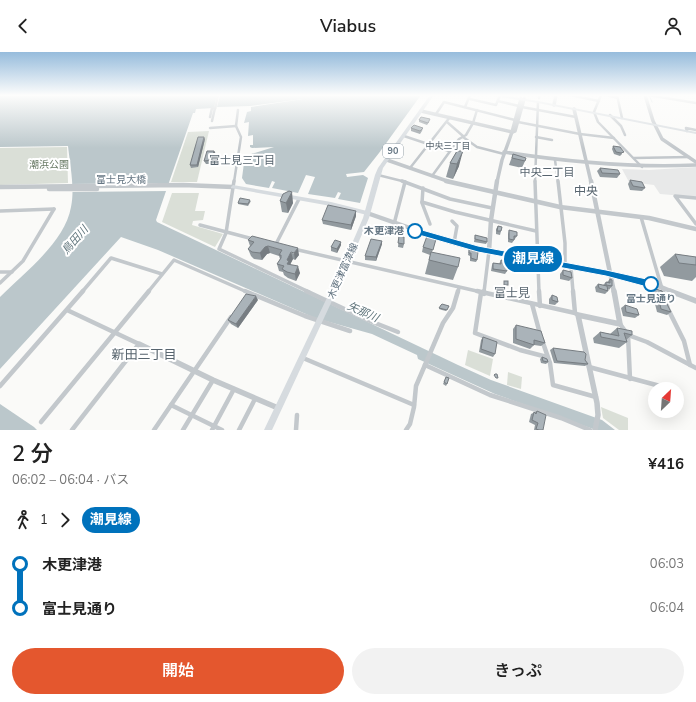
<!DOCTYPE html>
<html lang="ja">
<meta charset="utf-8">
<style>
:root{--surface:#fff;--page:#f2f2f2;--text:#222;--muted:#767676;--accent:#e4572e}
body{margin:0;font-family:"Nunito Sans","Noto Sans JP",sans-serif;background:var(--page);color:var(--text);height:100vh;display:flex;flex-direction:column;font-size:15px;white-space:nowrap}
*{box-sizing:border-box;margin:0}
p{font-size:13px;color:var(--muted)}
.icon{flex:none;width:22px;height:22px;fill:none;stroke:currentColor;stroke-width:2;stroke-linecap:round;stroke-linejoin:round}
.map{position:relative;height:378px;overflow:hidden}
.details{display:flex;flex-direction:column;background:var(--surface);flex:1}
.details>*{flex:none}
.badge{padding:0 8px;border-radius:13px;font-size:14px;line-height:26px}
.needle{width:26px;rotate:25deg}
.buttons{position:absolute;left:648px;top:330px;display:grid;gap:8px}
.buttons a{display:grid;place-items:center;width:36px;height:36px;border-radius:50%;background:var(--surface);box-shadow:0 4px 16px #0002;font-size:20px}
.map>.badge{position:absolute;translate:-50% -50%;box-shadow:0 0 0 2px #fff}
.legs{display:flex;align-items:center;gap:6px;height:44px;padding:0 12px;font-size:13px}
.legs p{margin-inline-start:auto}
.summary{display:flex;align-items:center;justify-content:space-between;height:68px;padding:0 12px}
h1{font-size:22px;font-weight:600;line-height:30px}
.action{display:flex;gap:8px;margin-top:auto;padding:8px 12px}
.action a{flex:1;height:46px;border-radius:24px;background:var(--accent);color:#fff;font-size:16px;font-weight:600;line-height:46px;text-align:center}
.action a+a{background:var(--page);color:var(--text)}
ul{padding:0 12px;list-style:none}
li{display:flex;align-items:center;gap:14px;height:44px;font-size:15px}
li i{display:grid;place-items:center;width:6px;height:100%;margin:0 5px;background:currentColor}
li i::after{content:'';width:10px;height:10px;margin:-5px;border:3px solid;border-radius:50%;background:var(--surface)}
li p{margin-inline-start:auto}
li:first-child i{background:linear-gradient(#0000 50%,currentColor 0)}
li:last-child i{background:linear-gradient(currentColor 50%,#0000 0)}
header{display:flex;justify-content:space-between;align-items:center;height:52px;padding:0 12px;background:var(--surface);font-size:18px;font-weight:600}
.map>svg:first-child{display:block}
</style>
<header><svg class="icon" aria-label="back" viewBox="0 0 24 24"><path d="M15 5l-7 7 7 7"/></svg>Viabus<svg class="icon" aria-label="person" viewBox="0 0 24 24"><circle cx="12" cy="8" r="4"/><path d="M4 21q1-7 8-7t8 7"/></svg></header>
<div class="map">
<svg width="696" height="378" viewBox="0 0 696 378">
<rect width="100%" height="100%" fill="#fafaf8"/>
<!-- built -->
<polygon fill="#e8e9e9" points="696,115 696,145 660,142 654,133 629,130 622,117 649,118"/>
<!-- green -->
<g fill="#dadfd7">
<polygon points="209,79 197,130 171,130 188,80"/>
<polygon points="67,95 68,131 0,133 0,96"/>
<polygon points="172,141 199,141 195,159 205,159 203,168 193,169 192,173 223,182 215,195 162,170"/>
<polygon points="468,298 493,307 490,324 465,313"/>
<polygon points="508,320 522,325 521,337 507,333"/>
<polygon points="601,355 628,366 628,378 619,378 603,366"/>
</g>
<!-- water -->
<g fill="#bbc7cb">
<path d="M0,43h217l-3,13 -18,1 -1,4h-2l-37,107 1,2 301,143 33,15 111,40 13,10h-19l-101,-36 -77,-35 -1,-4 -45,-21 -57,-16 -157,-68 -37,-13 -121,132v-72c24,-24 65,-55 71,-90 4,-19 -1,-42 -3,-61l-68,1z"/>
<polygon points="220,43 421,43 379,101 364,120 346,122 347,125 363,123 368,126 360,151 338,147 341,141 338,140 335,146 308,142 315,125 306,123 298,141 272,136 275,130 272,129 269,136 246,132 242,126 244,111 249,111 252,107 270,106 252,106 248,103 274,95 252,96 250,95 250,93 253,93 253,83 248,84 249,70 244,71 247,60 251,59 251,55 303,47 250,54 217,55"/>
<polygon points="0,352 34,375 37,378 0,378"/>
</g>
<!-- pier -->
<polygon fill="#fafaf8" points="171,131 168,139 70,140 69,132"/>
<g fill="none" stroke-linecap="round" stroke-linejoin="round">
<!-- stream -->
<polyline stroke="#bbc7cb" stroke-width="1" points="650,45 652,50"/>
<!-- pedestrian -->
<g stroke="#c3c8cc" stroke-width="2.5">
<polyline points="215,57 218,43"/>
<polyline points="210,65 212,56 215,56 212,69"/>
</g>
<!-- minor-far2 -->
<g stroke="#c3c8cc" stroke-width="2.5">
<polyline points="539,43 539,46"/>
<polyline points="570,43 599,49"/>
<polyline points="601,43 594,60 598,70 642,115"/>
<polyline points="606,43 618,46"/>
<polyline points="617,43 622,66"/>
<polyline points="648,43 696,51"/>
<polyline points="470,47 496,53 500,43"/>
<polyline points="498,49 519,54"/>
<polyline points="465,55 470,43"/>
<polyline points="522,55 576,65"/>
<polyline points="436,62 444,50 515,68"/>
<polyline points="610,63 621,74 625,83"/>
<polyline points="447,70 463,84"/>
<polyline points="518,70 580,82 614,86"/>
<polyline points="210,76 236,74"/>
<polyline points="687,79 686,76 696,78"/>
<polyline points="404,84 449,99"/>
<polyline points="463,85 477,95 504,102"/>
<polyline points="536,85 552,88"/>
<polyline points="634,106 689,105"/>
<polyline points="555,108 558,130"/>
<polyline points="410,116 450,65"/>
<polyline points="378,123 406,130"/>
<polyline points="432,124 459,87 466,83 473,71 477,58"/>
<polyline points="234,130 241,85 236,74 238,58"/>
<polyline points="535,130 538,50"/>
</g>
<!-- minor-far1 -->
<g stroke="#c3c8cc" stroke-width="3.5">
<polyline points="234,129 226,181 219,197 309,240"/>
<polyline points="402,129 450,147 492,156"/>
<polyline points="535,129 539,240"/>
<polyline points="558,129 565,191 565,213"/>
<polyline points="423,136 422,151 430,172"/>
<polyline points="696,146 675,144 696,172"/>
<polyline points="422,150 455,160 536,179"/>
<polyline points="0,159 54,157"/>
<polyline points="641,165 663,240"/>
<polyline points="452,169 457,174 454,191"/>
<polyline points="394,172 405,130"/>
<polyline points="200,173 253,187"/>
<polyline points="276,192 299,147"/>
<polyline points="294,197 481,240"/>
<polyline points="571,215 573,240"/>
<polyline points="0,220 12,220"/>
<polyline points="0,231 23,209 54,157"/>
<polyline points="82,240 111,206 162,222"/>
<polyline points="148,240 174,208 247,240"/>
<polyline points="458,240 459,236"/>
<polyline points="484,240 489,199"/>
</g>
<!-- minor -->
<g stroke="#c3c8cc" stroke-width="4.5">
<polyline points="245,239 305,264 350,279"/>
<polyline points="306,239 370,269 398,280"/>
<polyline points="477,239 575,261 578,263"/>
<polyline points="539,239 540,254"/>
<polyline points="573,239 575,261"/>
<polyline points="663,239 668,257 684,289 690,313"/>
<polyline points="481,241 475,281 520,298 547,305"/>
<polyline points="484,242 484,239"/>
<polyline points="532,252 540,282"/>
<polyline points="67,258 139,292 72,378"/>
<polyline points="620,272 628,283 647,290 696,316"/>
<polyline points="628,283 630,327"/>
<polyline points="542,288 550,311 553,333 596,345"/>
<polyline points="303,306 414,353"/>
<polyline points="425,313 490,343 561,366 590,378"/>
<polyline points="589,315 660,334"/>
<polyline points="0,334 83,239"/>
<polyline points="171,353 222,378"/>
<polyline points="41,370 149,239"/>
<polyline points="154,378 231,265"/>
<polyline points="183,378 213,328"/>
<polyline points="212,378 234,337"/>
<polyline points="239,378 255,347"/>
<polyline points="296,378 297,363"/>
<polyline points="406,378 410,372 414,355 416,334 443,271 453,256 458,239"/>
</g>
<!-- tertiary-far2 -->
<g stroke="#c3c8cc" stroke-width="3.5">
<polyline points="645,43 653,69 662,87 696,110"/>
<polyline points="554,53 556,43"/>
<polyline points="574,57 591,130"/>
<polyline points="421,59 512,80 502,108 497,130"/>
<polyline points="512,80 515,79 524,47"/>
<polyline points="512,80 521,47"/>
<path d="M504,100c64,10 127,16 192,13"/>
<polyline points="387,108 450,130"/>
</g>
<!-- tertiary-far1 -->
<g stroke="#c3c8cc" stroke-width="4.5">
<polyline points="446,129 560,155 649,166 696,177"/>
<polyline points="591,129 614,240"/>
<polyline points="0,135 183,133 233,135"/>
<polyline points="49,137 97,137"/>
<polyline points="367,161 450,190 478,197 612,222 661,235 673,240"/>
<polyline points="489,199 491,168 497,129"/>
</g>
<!-- tertiary -->
<g stroke="#c3c8cc" stroke-width="5.5">
<polyline points="670,239 696,249"/>
<polyline points="139,292 213,328 278,356"/>
<polyline points="595,378 598,363 597,351 578,263 620,272 614,239"/>
</g>
<!-- secondary -->
<polygon fill="#d6dbdf" fill-rule="evenodd" points="233,133 331,150 367,159 370,161 367,163 331,154 231,136 231,135"/>
<!-- primary -->
<g fill="#d6dbdf" fill-rule="evenodd">
<polygon points="430,43 434,43 383,116 381,123 369,166 350,210 272,378 264,378 344,210 363,166 375,123 378,116"/>
<polygon points="487,43 501,43 538,49 696,80 696,82 538,51"/>
</g>
</g>
<!-- wall -->
<g fill="#929a9f">
<polygon points="419,68 429,70 427,73 419,70"/>
<polygon points="411,76 423,76 422,79 420,82 411,79"/>
<polygon points="205,87 198,115 191,116 190,113"/>
<polygon points="613,94 620,95 622,102 620,104 614,102 612,97"/>
<polygon points="214,99 216,102 213,112 206,112 204,109"/>
<polygon points="457,99 459,114 453,127 446,125 450,111"/>
<polygon points="513,102 525,109 522,116 509,113"/>
<polygon points="600,116 620,122 617,126 600,125 597,119"/>
<polygon points="630,128 645,136 642,139 630,138 628,132"/>
<polygon points="251,149 248,154 238,152 238,151"/>
<polygon points="280,149 293,151 288,161 282,160"/>
<polygon points="356,159 356,164 351,178 323,172 322,168"/>
<polygon points="498,174 501,179 500,183 496,182 496,177"/>
<polygon points="509,178 517,184 512,191 508,190 508,182"/>
<polygon points="475,183 487,190 486,192 474,190"/>
<polygon points="399,184 404,192 403,196 398,195"/>
<polygon points="436,187 432,200 458,215 453,228 425,222 430,203 422,200 423,195"/>
<polygon points="248,188 299,203 295,208 293,207 290,212 300,221 296,229 288,226 284,223 283,220 279,219 277,212 280,207 279,204 270,201 267,202 262,208 254,207 251,204 248,197 250,194"/>
<polygon points="382,189 382,192 376,209 365,208 365,204"/>
<polygon points="341,193 337,201 331,199 331,195"/>
<polygon points="469,197 477,208 476,210 470,209 470,204 468,203"/>
<polygon points="675,202 696,205 696,225 692,229 664,224 660,215"/>
<polygon points="512,204 521,211 518,215 507,213 507,219 505,222 491,219 492,213 493,211 499,212 501,208 507,210 510,205 511,206"/>
<polygon points="530,210 537,220 535,222 528,220 528,212"/>
<polygon points="563,218 572,226 569,229 560,227 560,222"/>
<polygon points="610,227 612,234 609,238 608,237 608,239 605,242 596,240 595,235 598,232 603,233 606,230 607,230"/>
<polygon points="650,235 664,244 661,246 649,243 648,237"/>
<polygon points="552,243 558,250 555,253 549,252 549,247"/>
<polygon points="258,248 238,276 231,272 228,268"/>
<polygon points="659,248 671,260 667,263 657,260 655,252"/>
<polygon points="441,253 449,254 446,259 442,258 439,257"/>
<polygon points="625,253 639,263 635,266 623,264 621,256"/>
<polygon points="516,273 545,291 541,294 534,293 530,297 513,291 513,277"/>
<polygon points="617,276 632,283 626,288 627,290 619,296 594,291 593,286 600,280 610,282"/>
<polygon points="483,285 495,302 493,305 479,300 481,288"/>
<polygon points="553,296 585,308 588,312 585,314 554,311 550,298"/>
<polygon points="542,305 548,310 546,312 541,311 540,307"/>
<polygon points="446,325 447,332 446,334 443,332"/>
<polygon points="537,359 543,378 534,378 535,373 529,370 531,362"/>
</g>
<!-- shaded-wall -->
<g fill="#777d82">
<polygon points="204,85 205,87 198,115 197,113"/>
<polygon points="214,99 216,102 213,112 212,108"/>
<polygon points="463,99 459,114 453,127 457,112"/>
<polygon points="292,140 293,151 288,161 286,151"/>
<polygon points="356,159 356,164 351,178 351,173"/>
<polygon points="382,189 382,192 376,209 376,205"/>
<polygon points="341,190 341,193 337,201 337,197"/>
<polygon points="268,194 270,201 267,202 262,208 260,201 265,195"/>
<polygon points="298,196 299,203 295,208 294,201"/>
<polygon points="291,200 293,207 290,213 289,219 287,208"/>
<polygon points="298,214 300,221 296,229 295,222"/>
<polygon points="256,244 258,248 238,276 236,272"/>
</g>
<!-- building -->
<g fill="#aab3b9" stroke="#777d82">
<polygon points="421,65 430,67 428,71 419,68"/>
<polygon points="414,73 423,76 420,79 411,76"/>
<polygon points="198,85 204,85 197,113 190,113"/>
<polygon points="613,94 620,95 624,100 621,101 616,100"/>
<polygon points="207,99 214,99 212,108 204,109"/>
<polygon points="457,99 463,99 457,112 450,111"/>
<polygon points="513,102 526,106 525,109 512,106"/>
<polygon points="600,116 618,118 620,122 602,121"/>
<polygon points="630,128 642,130 645,136 633,134"/>
<polygon points="289,139 292,140 286,151 280,149 283,142"/>
<polygon points="240,146 250,148 248,152 238,151"/>
<polygon points="328,153 356,159 351,173 322,168"/>
<polygon points="498,174 502,175 501,179 497,179"/>
<polygon points="509,178 517,180 517,184 514,184 514,188 509,187"/>
<polygon points="475,183 487,186 487,190 475,187"/>
<polygon points="252,184 298,196 294,201 291,200 287,208 289,209 287,212 298,214 295,222 287,220 282,217 284,214 277,212 281,206 281,203 279,203 282,198 268,194 265,195 260,201 252,200 248,197 254,190 248,188"/>
<polygon points="399,184 404,185 404,192 398,191"/>
<polygon points="427,184 436,187 433,198 423,195"/>
<polygon points="371,187 382,189 376,205 365,204"/>
<polygon points="335,188 341,190 337,197 331,195"/>
<polygon points="469,197 478,200 477,208 471,206 471,201 469,201"/>
<polygon points="431,200 460,206 458,215 429,208"/>
<polygon points="675,202 696,205 696,213 679,211"/>
<polygon points="512,204 521,206 521,211 510,209 510,205 512,206"/>
<polygon points="501,208 508,210 507,219 493,217 493,211 501,212"/>
<polygon points="530,210 536,211 537,220 530,218"/>
<polygon points="563,218 571,220 572,226 563,223"/>
<polygon points="610,227 612,228 612,234 606,233 606,230 610,231"/>
<rect x="504" y="229" width="4" height="4"/>
<polygon points="598,232 607,234 608,239 599,236"/>
<polygon points="650,235 662,239 664,244 652,241"/>
<polygon points="246,242 256,244 236,272 228,268"/>
<polygon points="552,243 557,245 558,250 552,248"/>
<polygon points="659,248 666,250 671,260 661,257"/>
<polygon points="442,252 449,254 447,258 439,256 441,253"/>
<polygon points="625,253 637,257 639,263 626,260"/>
<polygon points="516,273 541,279 545,291 534,288 534,293 516,287"/>
<polygon points="617,276 632,279 632,283 624,281 627,290 601,285 600,280 619,284"/>
<polygon points="483,285 497,290 495,302 481,297"/>
<polygon points="553,296 584,300 586,302 585,308 588,312 557,309"/>
<polygon points="542,305 547,307 548,310 543,309"/>
<polygon points="495,322 497,322 498,326 496,326 494,323"/>
<polygon points="446,325 449,326 447,332 444,330"/>
<polygon points="537,359 546,363 543,378 539,378 536,377 538,371 532,368 534,360 536,362"/>
</g>
<!-- sky -->
<linearGradient id="sky" x2="0" y2="1"><stop stop-color="#96bcdc"/><stop offset="0.45" stop-color="#fdfdfc"/><stop offset="1" stop-color="#fdfdfc" stop-opacity="0"/></linearGradient>
<rect width="696" height="96" fill="url(#sky)"/>
<!-- line-1 -->
<polygon fill="#0072bc" stroke="#fff" points="415,176 478,194 606,218 651,228 656,232 651,236 606,224 478,200 412,181 411,179"/>
<!-- markers -->
<g fill="#fff" stroke="#0072bc" stroke-width="2">
<circle cx="415" cy="179" r="7"/>
<circle cx="651" cy="232" r="7"/>
</g>
<g text-anchor="middle" dominant-baseline="central" stroke-width="4" stroke-linejoin="round" paint-order="stroke">
<!-- far-neighbourhood labels -->
<g font-size="9" fill="#57646e" stroke="#fff">
<text x="448" y="94">中央三丁目</text>
</g>
<!-- shield labels -->
<rect fill="#fff" stroke="#939fa8" stroke-width="1" x="383" y="92" width="20" height="14" rx="3"/>
<g font-size="9" font-weight="bold" fill="#657683">
<text x="393" y="99">90</text>
</g>
<!-- park labels -->
<g font-size="10" fill="#687a64" stroke="#fff">
<text x="49" y="113">潮浜公園</text>
</g>
<!-- street labels -->
<g font-size="10" fill="#657683" stroke="#fff">
<text x="121" y="128">富士見大橋</text>
<text transform="translate(343 219) rotate(-66)">木更津富津線</text>
</g>
<!-- stop labels -->
<g font-size="10" font-weight="bold" fill="#657683" stroke="#fff" text-anchor="end">
<text x="404" y="179">木更津港</text>
<text x="651" y="247" text-anchor="middle">富士見通り</text>
</g>
<!-- neighbourhood labels -->
<g font-size="11" fill="#57646e" stroke="#fff">
<text x="242" y="108">富士見三丁目</text>
<text x="547" y="120">中央二丁目</text>
</g>
<!-- water labels -->
<g font-size="11" font-style="italic" fill="#60757c" stroke="#fff">
<text transform="translate(75 188) rotate(-49)">鳥田川</text>
<text transform="translate(363 260) rotate(24)">矢那川</text>
</g>
<!-- quarter labels -->
<g font-size="12" fill="#57646e" stroke="#fff">
<text x="586" y="139">中央</text>
<text x="512" y="241">富士見</text>
</g>
<!-- near-neighbourhood labels -->
<g font-size="13" fill="#57646e" stroke="#fff">
<text x="144" y="303">新田三丁目</text>
</g>
</g>
</svg>
<div class="buttons">
<a><svg class="needle" viewBox="-14 -14 28 28"><path d="M0-13l5 13h-10z" fill="#e53935"/><path d="M0 13l5-13h-10z" fill="#767676"/></svg></a>
</div>
<b class="badge" style="left:533px;top:207px;background:#0072bc;color:#fff">潮見線</b>
</div>
<section class="details">
<div class="summary"><div><h1>2 分</h1><p>06:02 – 06:04 · バス</p></div><b>¥416</b></div>
<div class="legs"><svg class="icon" aria-label="walk" viewBox="0 0 24 24"><circle cx="13" cy="4" r="2"/><path d="M13 8l-2 6 4 7M11 14l-3 7M7 12l3-4h3l4 4"/></svg>1<svg class="icon" aria-label="forward" viewBox="0 0 24 24"><path d="M9 5l7 7-7 7"/></svg><b class="badge" style="background:#0072bc;color:#fff">潮見線</b></div>
<ul>
<li><i style="color:#0072bc"></i><b>木更津港</b><p>06:03</p></li>
<li><i style="color:#0072bc"></i><b>富士見通り</b><p>06:04</p></li>
</ul>
<div class="action"><a>開始</a><a>きっぷ</a></div>
</section>
